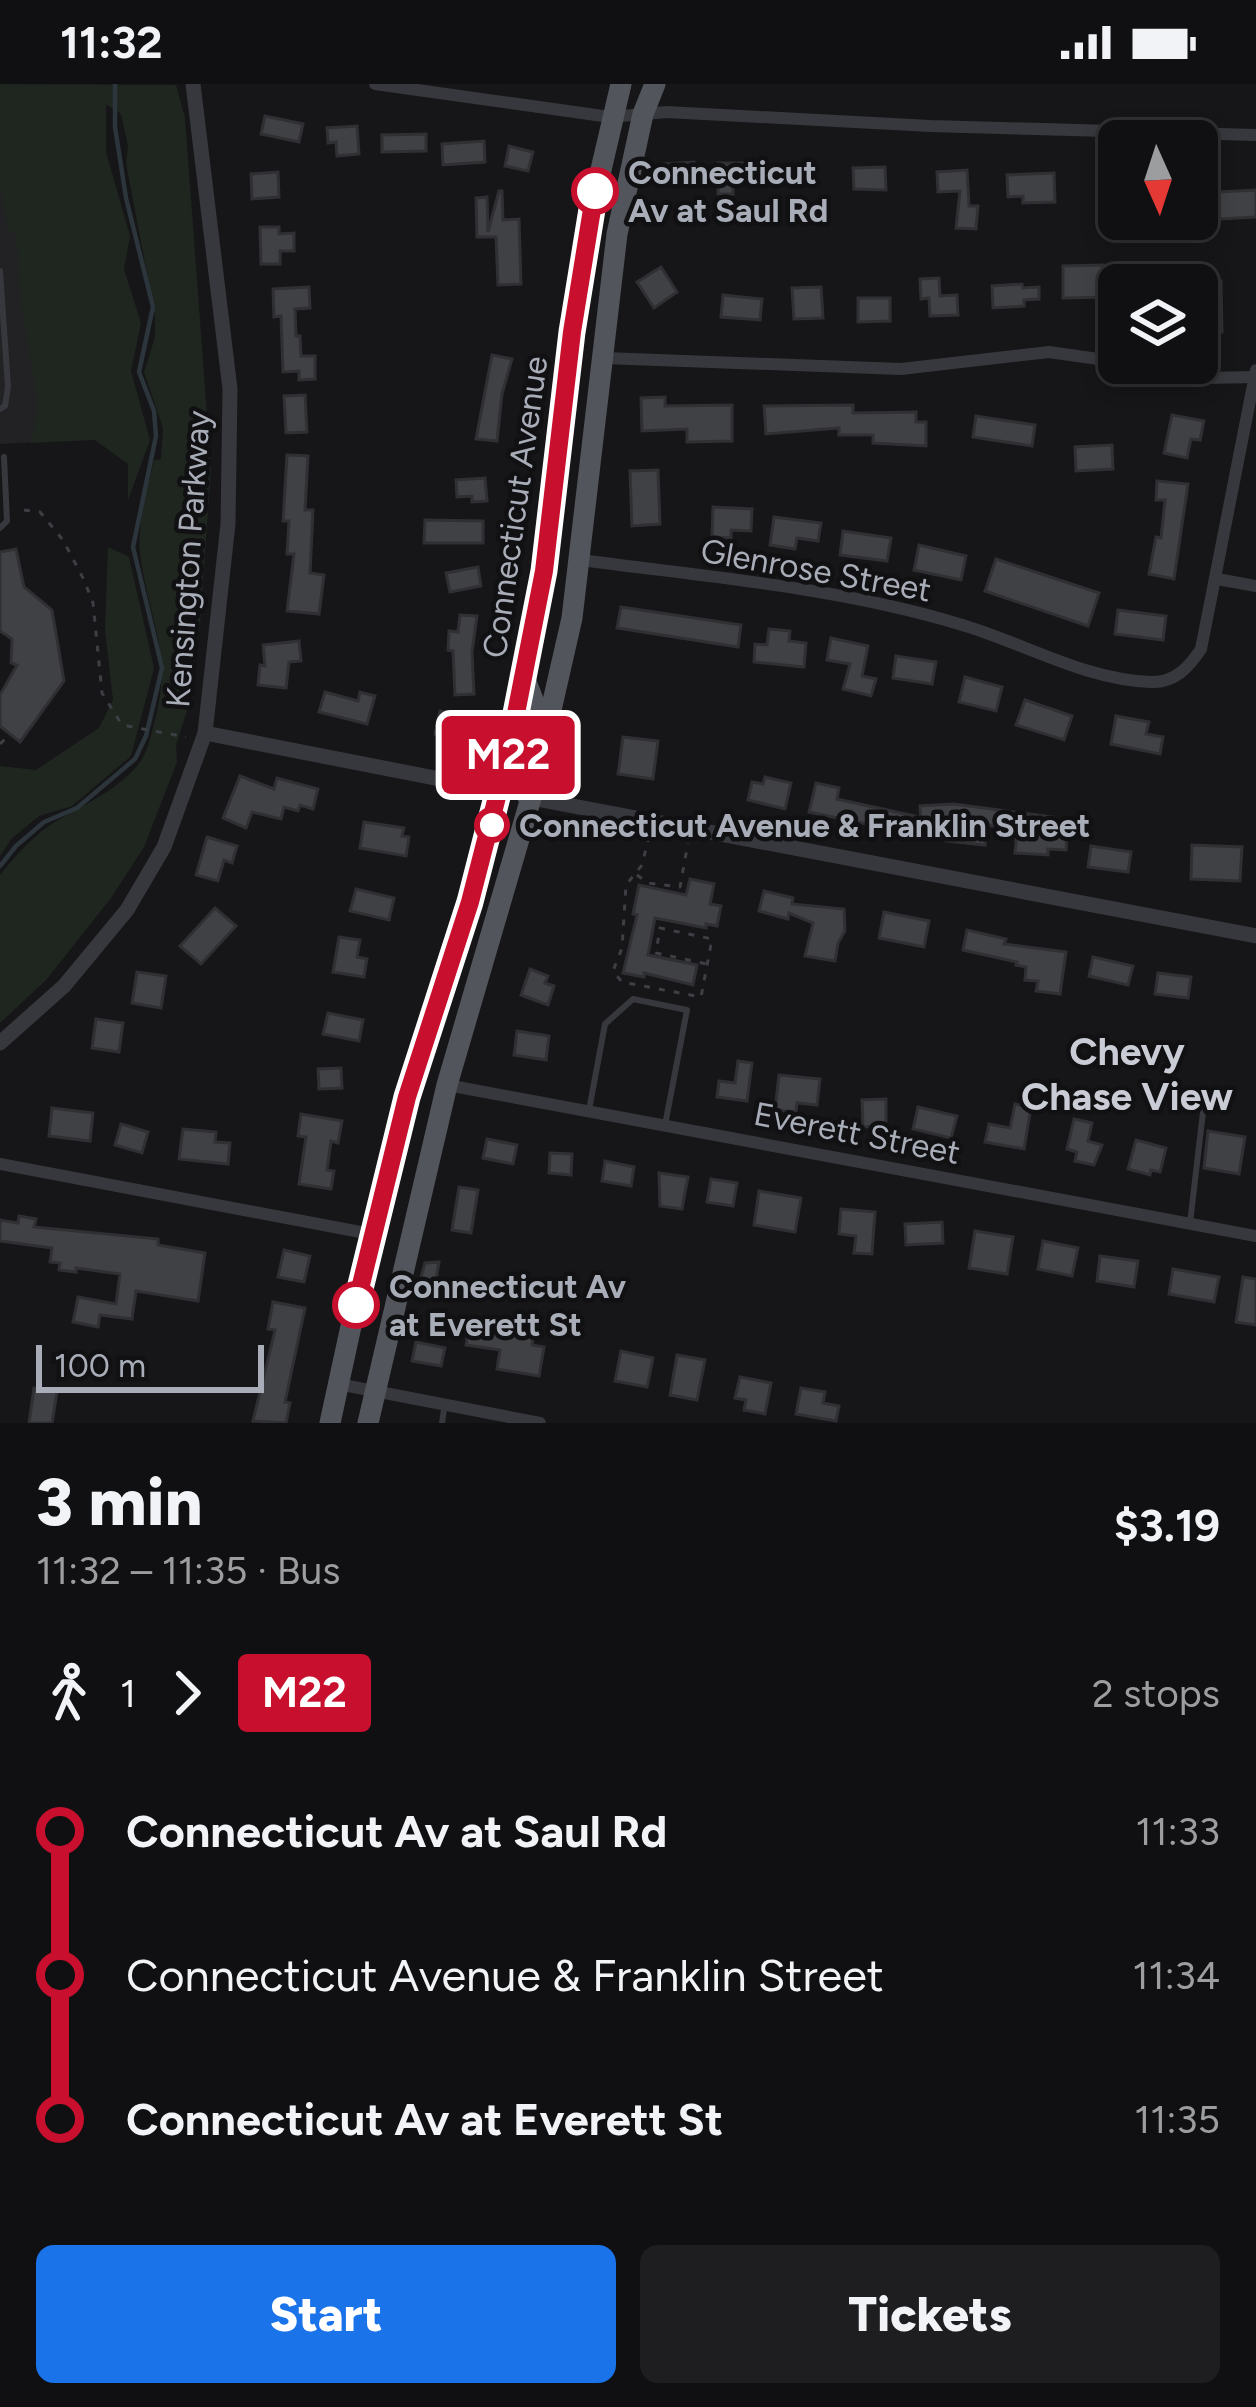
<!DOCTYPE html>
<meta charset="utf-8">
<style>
:root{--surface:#101012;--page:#1e1e20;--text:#f1f3f6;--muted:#9c9d9f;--line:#303032;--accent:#1a73e8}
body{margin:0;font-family:Figtree,sans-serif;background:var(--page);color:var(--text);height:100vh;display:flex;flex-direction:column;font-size:45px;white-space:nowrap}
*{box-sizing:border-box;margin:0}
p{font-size:39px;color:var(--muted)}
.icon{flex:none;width:66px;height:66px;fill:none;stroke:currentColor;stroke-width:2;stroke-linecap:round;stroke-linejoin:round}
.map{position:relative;height:1339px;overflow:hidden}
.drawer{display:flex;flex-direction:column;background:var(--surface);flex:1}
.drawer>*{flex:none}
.badge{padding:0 24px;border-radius:9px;font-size:42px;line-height:78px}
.needle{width:78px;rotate:177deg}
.controls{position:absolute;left:1098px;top:36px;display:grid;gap:24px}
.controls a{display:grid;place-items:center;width:120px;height:120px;border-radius:18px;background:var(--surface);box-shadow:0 6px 18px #0003,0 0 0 3px var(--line);font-size:60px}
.scale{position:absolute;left:36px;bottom:30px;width:228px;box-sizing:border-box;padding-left:12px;border:6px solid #a8adb8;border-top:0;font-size:33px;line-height:42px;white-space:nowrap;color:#a8adb8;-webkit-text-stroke:9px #111113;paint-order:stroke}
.map>.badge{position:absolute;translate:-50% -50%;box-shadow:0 0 0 6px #fff}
.legs{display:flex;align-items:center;gap:18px;height:132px;padding:0 36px;font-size:39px}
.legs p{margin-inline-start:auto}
.head{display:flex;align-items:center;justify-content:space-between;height:204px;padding:0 36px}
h1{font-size:66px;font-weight:800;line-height:90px}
.button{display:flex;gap:24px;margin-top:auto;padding:24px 36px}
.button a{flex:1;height:138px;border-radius:18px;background:var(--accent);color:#fff;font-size:48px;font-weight:800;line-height:138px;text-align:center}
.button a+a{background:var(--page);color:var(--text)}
ul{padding:0 36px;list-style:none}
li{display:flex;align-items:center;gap:42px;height:144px;font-size:45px}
li i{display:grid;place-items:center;width:18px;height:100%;margin:0 15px;background:currentColor}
li i::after{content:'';width:30px;height:30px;margin:-15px;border:9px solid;border-radius:50%;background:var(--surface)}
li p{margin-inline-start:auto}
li:first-child i{background:linear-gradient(#0000 50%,currentColor 0)}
li:last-child i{background:linear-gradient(currentColor 50%,#0000 0)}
.status{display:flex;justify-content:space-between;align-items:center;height:84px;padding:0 60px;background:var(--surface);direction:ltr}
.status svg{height:33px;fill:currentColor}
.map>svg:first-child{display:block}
</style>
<div class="status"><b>11:32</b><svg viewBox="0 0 49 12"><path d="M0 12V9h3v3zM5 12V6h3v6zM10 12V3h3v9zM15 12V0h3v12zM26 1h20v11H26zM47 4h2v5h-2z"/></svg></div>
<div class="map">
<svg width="1256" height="1339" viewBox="0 0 1256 1339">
<rect width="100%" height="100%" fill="#161618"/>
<!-- built -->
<polygon fill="#222225" points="0,0 68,356 0,360"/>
<!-- green -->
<g fill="#1e261f">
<path d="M0,0l176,1 9,33 26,351 -11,155 -12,83 -12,38 1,17 -33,85 -33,51 -65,82 -46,43v-148c15,-19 33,-39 53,-52 27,-16 73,-37 89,-64 6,-10 9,-24 12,-35 19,-69 -3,-99 -13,-163 -6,-33 6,-69 13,-101l7,-1 2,-31 -19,-56 11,-35v-21l-29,-153 2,-17 -7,-32 -15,-10v48l24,84 -6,33 17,54 -10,48 19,69 -22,60v-36l-33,-24 -65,3 8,-36 -17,-108 -5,-66 -7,-1 -9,-49z"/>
<polygon points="108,463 129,473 154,584 131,672 72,722 39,732 12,754 0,772 0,682 36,686 99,644 113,616 105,546"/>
</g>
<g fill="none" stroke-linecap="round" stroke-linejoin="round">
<!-- stream -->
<polyline stroke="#2c353c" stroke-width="4.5" points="0,782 16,762 44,738 77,724 135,675 146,652 162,584 133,463 156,352 154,327 139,288 153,223 126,114 115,43 115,0"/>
</g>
<!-- building -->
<g fill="#404145" stroke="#303034" stroke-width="3">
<polygon points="265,32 303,40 299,58 261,50"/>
<polygon points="357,42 359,70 337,72 336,58 328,59 327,44"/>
<polygon points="426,50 426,67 382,68 382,51"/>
<polygon points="484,57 485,78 443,81 442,60"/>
<polygon points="509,62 533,68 528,87 505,82"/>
<polygon points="694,78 695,97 665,98 664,80"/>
<polygon points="718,79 749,79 749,98 733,99 733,110 718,110"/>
<polygon points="885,83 886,106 854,105 853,84"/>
<polygon points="967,86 969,122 978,122 976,145 956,144 960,107 938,108 937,88"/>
<polygon points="278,88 279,113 252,115 251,90"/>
<polygon points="1054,89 1055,118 1023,119 1023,112 1008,113 1007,91"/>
<polygon points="1256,106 1256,133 1202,136 1201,109"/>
<polygon points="499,107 502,107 503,136 519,135 521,200 498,201 496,153 477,153 476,114 487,113 488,148"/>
<polygon points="260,143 279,143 279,150 294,149 294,167 280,167 280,180 261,180"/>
<polygon points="1103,181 1103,193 1112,193 1112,213 1063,214 1063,182"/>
<polygon points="661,183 677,208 654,224 637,198"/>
<polygon points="939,194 940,212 957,211 958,231 930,232 929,214 921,215 920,195"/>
<polygon points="1198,197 1221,197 1222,248 1199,248"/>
<polygon points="1022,200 1023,204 1039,203 1039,215 1024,216 1024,222 993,224 992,202"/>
<polygon points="309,203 310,224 295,225 296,252 300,252 301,272 315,272 315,295 299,296 299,287 283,288 281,232 274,233 273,205"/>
<polygon points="821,203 823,234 794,235 792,204"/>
<polygon points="723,211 762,215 760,236 721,233"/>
<polygon points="858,214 890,214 890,237 858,238"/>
<polygon points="492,271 512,275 502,310 497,357 476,355"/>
<polygon points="305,311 307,348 286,349 284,312"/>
<polygon points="665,313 665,322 732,321 732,357 687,358 687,345 642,347 641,314"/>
<polygon points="853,321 853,329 916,328 916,338 926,338 926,362 873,359 873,351 839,351 839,344 766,350 764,322"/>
<polygon points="1172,331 1204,337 1200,356 1191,355 1187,374 1164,369"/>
<polygon points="976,332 1035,341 1032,362 973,353"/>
<polygon points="1112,361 1113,385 1076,387 1075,363"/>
<polygon points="287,371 308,372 305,426 313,426 310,489 324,491 319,530 287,527 294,470 287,470 289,437 283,437"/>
<polygon points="658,386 660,440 632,442 630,387"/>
<polygon points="485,394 487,417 472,418 472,412 457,413 456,396"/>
<polygon points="1157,397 1188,400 1174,495 1149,490 1156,453 1161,454 1165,416 1156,416"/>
<polygon points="713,423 752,425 751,447 731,446 731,454 712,453"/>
<polygon points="774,433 821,439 818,457 797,454 795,465 770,461"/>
<polygon points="425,436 483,437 483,459 424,459"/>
<polygon points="843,447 891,454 887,477 840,471"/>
<polygon points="919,461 966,472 961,496 914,486"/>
<polygon points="16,465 24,503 52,526 64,597 20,658 0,642 0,611 17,581 11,579 12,555 0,547 0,468"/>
<polygon points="996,475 1099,509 1088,542 985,507"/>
<polygon points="478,483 481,502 450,508 446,489"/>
<polygon points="621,523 741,541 738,563 617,544"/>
<polygon points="1118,526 1166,532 1163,556 1115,550"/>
<polygon points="460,531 477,532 472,568 474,610 455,611 453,567 448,566 449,547 458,548"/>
<polygon points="769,545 790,547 789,557 806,559 804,583 754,578 755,560 767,561"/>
<polygon points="831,554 868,562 862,592 876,595 871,612 843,605 850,580 827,576"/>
<polygon points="299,557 301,577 289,578 286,604 258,601 260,581 265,582 263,561"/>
<polygon points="896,572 936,578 932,600 893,594"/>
<polygon points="965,593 1002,603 996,627 959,618"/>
<polygon points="325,608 358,617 360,608 375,612 367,640 319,628"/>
<polygon points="1025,616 1072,632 1064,656 1016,641"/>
<polygon points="440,627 466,632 461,656 435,650"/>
<polygon points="1116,632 1149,638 1146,650 1163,653 1160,670 1111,660"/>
<polygon points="623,653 658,657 653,695 618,690"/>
<polygon points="240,692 274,705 277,694 318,705 313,725 300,721 298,727 284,723 281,735 252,728 246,744 223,734"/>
<polygon points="765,693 791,699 785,725 748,716 752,698 763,700"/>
<polygon points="816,699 839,704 837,715 919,733 915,750 809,728"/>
<polygon points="954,720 1053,733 1052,747 1067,748 1066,766 1048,765 1048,771 1015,769 1017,745 987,741 985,761 946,757 948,741 921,742 920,722"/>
<polygon points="364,738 404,744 402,752 409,753 406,772 360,764"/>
<polygon points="207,753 237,762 232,779 224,776 218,797 196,791"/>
<polygon points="1192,761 1242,763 1240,797 1191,795"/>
<polygon points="1091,762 1131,768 1128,788 1088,783"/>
<polygon points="690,795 714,800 710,820 721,822 717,842 706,840 706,844 655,834 648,871 697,881 693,901 644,889 644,893 623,889 637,831 633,830 639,801 686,811"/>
<polygon points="356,805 394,814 389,836 350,827"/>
<polygon points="764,807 793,814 792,820 844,825 845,847 838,859 835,877 805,872 813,839 789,829 788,835 759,827"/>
<polygon points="215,824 236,842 201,880 180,862"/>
<polygon points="884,828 929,837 924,863 879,854"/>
<polygon points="967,846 1006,855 1004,860 1066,868 1060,910 1036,907 1038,897 1025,896 1026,883 1016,881 1017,878 963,866"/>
<polygon points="339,853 360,856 357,873 367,875 364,893 333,888"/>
<polygon points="1093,873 1133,882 1128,901 1089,892"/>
<polygon points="530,885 548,892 545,899 554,902 548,921 521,911"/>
<polygon points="137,888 166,892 161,924 132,919"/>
<polygon points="1158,889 1191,893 1188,914 1155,910"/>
<polygon points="328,929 363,936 359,957 323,950"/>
<polygon points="96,935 123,939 119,968 92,964"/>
<polygon points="517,947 549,952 546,976 514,971"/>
<polygon points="738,977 752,979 747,1017 717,1013 719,997 735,999"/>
<polygon points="341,984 342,1004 319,1005 318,985"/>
<polygon points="779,991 820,995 817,1021 797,1019 796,1028 775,1026"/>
<polygon points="886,1015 886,1042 863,1043 862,1016"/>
<polygon points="1015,1020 1031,1023 1024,1065 985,1058 989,1040 1010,1044"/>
<polygon points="918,1023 957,1032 951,1054 913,1045"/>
<polygon points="52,1024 93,1029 90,1057 49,1052"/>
<polygon points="301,1030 342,1037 338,1059 331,1057 327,1086 334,1087 331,1105 299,1100 306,1053 298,1052"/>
<polygon points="1074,1035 1092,1039 1088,1057 1102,1061 1094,1081 1075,1077 1077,1068 1067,1065"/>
<polygon points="121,1040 148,1048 142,1069 115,1061"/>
<polygon points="183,1045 216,1048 215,1058 230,1059 228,1080 179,1075"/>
<polygon points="1208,1047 1245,1053 1239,1090 1204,1084"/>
<polygon points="487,1055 517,1061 513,1080 483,1074"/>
<polygon points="1136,1056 1166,1064 1160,1088 1151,1086 1150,1091 1128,1085"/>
<polygon points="550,1069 572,1070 571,1091 549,1089"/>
<polygon points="605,1077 634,1083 631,1102 602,1097"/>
<polygon points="659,1089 688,1093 682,1125 660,1122"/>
<polygon points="711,1095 737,1099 733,1122 707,1118"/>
<polygon points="459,1103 478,1106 471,1149 452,1146"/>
<polygon points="759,1107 801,1114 795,1148 754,1141"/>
<polygon points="841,1125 875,1128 872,1170 854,1169 856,1152 839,1150"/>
<polygon points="19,1132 36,1135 34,1143 158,1155 158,1161 205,1169 198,1217 136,1207 132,1235 100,1231 98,1243 73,1238 78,1213 116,1220 120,1190 76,1184 76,1188 59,1186 60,1179 50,1178 52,1164 0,1157 0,1136 18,1139"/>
<polygon points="942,1138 943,1159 906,1161 905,1140"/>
<polygon points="975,1147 1013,1153 1007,1190 969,1184"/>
<polygon points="1043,1157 1078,1164 1072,1192 1038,1185"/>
<polygon points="284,1166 310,1172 304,1198 278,1193"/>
<polygon points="1100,1172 1138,1177 1134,1203 1097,1197"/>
<polygon points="439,1178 433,1214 416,1211 425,1179"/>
<polygon points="1173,1185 1219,1193 1214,1218 1169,1210"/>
<polygon points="1243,1193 1256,1195 1256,1241 1236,1238"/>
<polygon points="273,1218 305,1224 285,1318 290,1319 286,1339 253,1337 275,1246 268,1245"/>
<polygon points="469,1241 534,1248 532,1261 544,1263 539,1292 497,1285 500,1266 466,1261"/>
<polygon points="416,1258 445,1264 441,1282 412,1277"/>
<polygon points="621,1267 653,1274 647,1303 615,1297"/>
<polygon points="677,1271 705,1276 697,1316 670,1311"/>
<polygon points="740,1293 771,1299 765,1330 744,1326 746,1316 735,1314"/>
<polygon points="34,1304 57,1308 52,1339 29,1339"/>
<polygon points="801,1304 825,1308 823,1319 839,1322 836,1337 796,1330"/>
</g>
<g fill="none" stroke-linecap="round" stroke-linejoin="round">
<!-- path -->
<g stroke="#3d3f44" stroke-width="3" stroke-dasharray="6 9" stroke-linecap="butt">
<polyline points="24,426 40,428 63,456 84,496 93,519 102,609 122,641 186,653"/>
<polyline points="0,660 10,650"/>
<polyline points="649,752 642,781 626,801 622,864 613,887 622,898 701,913 712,855 660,844 656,869 707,880"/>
<polyline points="637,791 648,799 680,803 688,759"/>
</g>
<!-- service -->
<g stroke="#37383d" stroke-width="6">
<polyline points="0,187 8,303 5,322 0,325"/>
<polyline points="0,444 7,437 4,373"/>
<polyline points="589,1026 605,940 633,915 687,926 665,1041"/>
<polyline points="1190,1139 1203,1028"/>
<polyline points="442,1339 445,1319"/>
</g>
<!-- minor -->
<g stroke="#37383d" stroke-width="12">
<polyline points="375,0 610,33 667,28 930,42 1256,51"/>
<polyline points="604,274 901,285 1049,268 1119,278"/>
<polyline points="1122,279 1205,294 1256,293"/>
<path d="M581,476c126,17 256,27 378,64 63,18 125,56 192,58 24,1 38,-15 50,-33l55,-279"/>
<polyline points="1217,495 1256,502"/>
<polyline points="447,1001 1256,1152"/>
<polyline points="0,1080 371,1150"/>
<polyline points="338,1300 540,1339"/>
</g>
<!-- tertiary -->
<g stroke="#37383d" stroke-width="15">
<polyline points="205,649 501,707"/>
<polyline points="531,714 1256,852"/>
<polyline points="0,959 64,902 127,826 164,763 205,649 228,440 230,305 193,0"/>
</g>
<!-- primary -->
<g stroke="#53555c" stroke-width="21">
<polyline points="525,595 535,621 522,684 525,709 530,713"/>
<polyline points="330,1339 371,1150 407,1013 462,844 501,707 539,513 590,133 621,0"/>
<polyline points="368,1339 447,1001 531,714 572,534 617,150 643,30 655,0"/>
</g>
</g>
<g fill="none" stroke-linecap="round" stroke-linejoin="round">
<defs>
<polyline id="line-1" points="356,1221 407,1013 470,818 508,670 544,487 572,248 595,107"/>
</defs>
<!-- line-1 casing -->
<use href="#line-1" stroke="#fff" stroke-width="27"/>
<!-- line-1 -->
<use href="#line-1" stroke="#c8102e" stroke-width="18"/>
</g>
<!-- markers -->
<g fill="#fff" stroke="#c8102e" stroke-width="6">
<circle cx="595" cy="107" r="21"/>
<circle cx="492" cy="741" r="15"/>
<circle cx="356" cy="1221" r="21"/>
</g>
<g text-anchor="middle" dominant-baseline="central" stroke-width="9" stroke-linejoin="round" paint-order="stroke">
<!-- stop labels -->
<g font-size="33" font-weight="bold" fill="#a8adb8" stroke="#111113" text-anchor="start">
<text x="628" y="88">Connecticut<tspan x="628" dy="38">Av at Saul Rd</tspan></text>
<text x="519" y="741">Connecticut Avenue &amp; Franklin Street</text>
<text x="389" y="1202">Connecticut Av<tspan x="389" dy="38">at Everett St</tspan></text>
</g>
<!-- street labels -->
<g font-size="33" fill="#a8adb8" stroke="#111113">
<text transform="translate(515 423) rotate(-82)">Connecticut Avenue</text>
<text transform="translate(188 475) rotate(-86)">Kensington Parkway</text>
<text transform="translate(816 486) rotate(10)">Glenrose Street</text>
<text transform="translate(857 1049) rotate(11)">Everett Street</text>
</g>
<!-- quarter labels -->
<g font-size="39" font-weight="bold" fill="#c9ccd4" stroke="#111113">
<text x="1127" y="967">Chevy<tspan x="1127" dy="45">Chase View</tspan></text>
</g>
</g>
</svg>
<div class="controls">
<a><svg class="needle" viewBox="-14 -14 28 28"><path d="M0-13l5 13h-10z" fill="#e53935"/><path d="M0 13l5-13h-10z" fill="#9c9d9f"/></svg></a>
<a><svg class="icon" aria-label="layers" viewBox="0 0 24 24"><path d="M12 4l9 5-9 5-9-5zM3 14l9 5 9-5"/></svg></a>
</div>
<div class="scale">100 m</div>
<b class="badge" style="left:508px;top:671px;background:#c8102e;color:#fff">M22</b>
</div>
<section class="drawer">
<div class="head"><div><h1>3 min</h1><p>11:32 – 11:35 · Bus</p></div><b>$3.19</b></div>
<div class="legs"><svg class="icon" aria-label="walk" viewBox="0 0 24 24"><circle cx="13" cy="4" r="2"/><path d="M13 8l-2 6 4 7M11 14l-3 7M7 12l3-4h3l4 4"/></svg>1<svg class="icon" aria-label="forward" viewBox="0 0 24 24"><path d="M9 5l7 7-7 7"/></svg><b class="badge" style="background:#c8102e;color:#fff">M22</b><p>2 stops</p></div>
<ul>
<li><i style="color:#c8102e"></i><b>Connecticut Av at Saul Rd</b><p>11:33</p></li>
<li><i style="color:#c8102e"></i><span>Connecticut Avenue &amp; Franklin Street</span><p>11:34</p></li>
<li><i style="color:#c8102e"></i><b>Connecticut Av at Everett St</b><p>11:35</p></li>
</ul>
<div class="button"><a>Start</a><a>Tickets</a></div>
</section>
